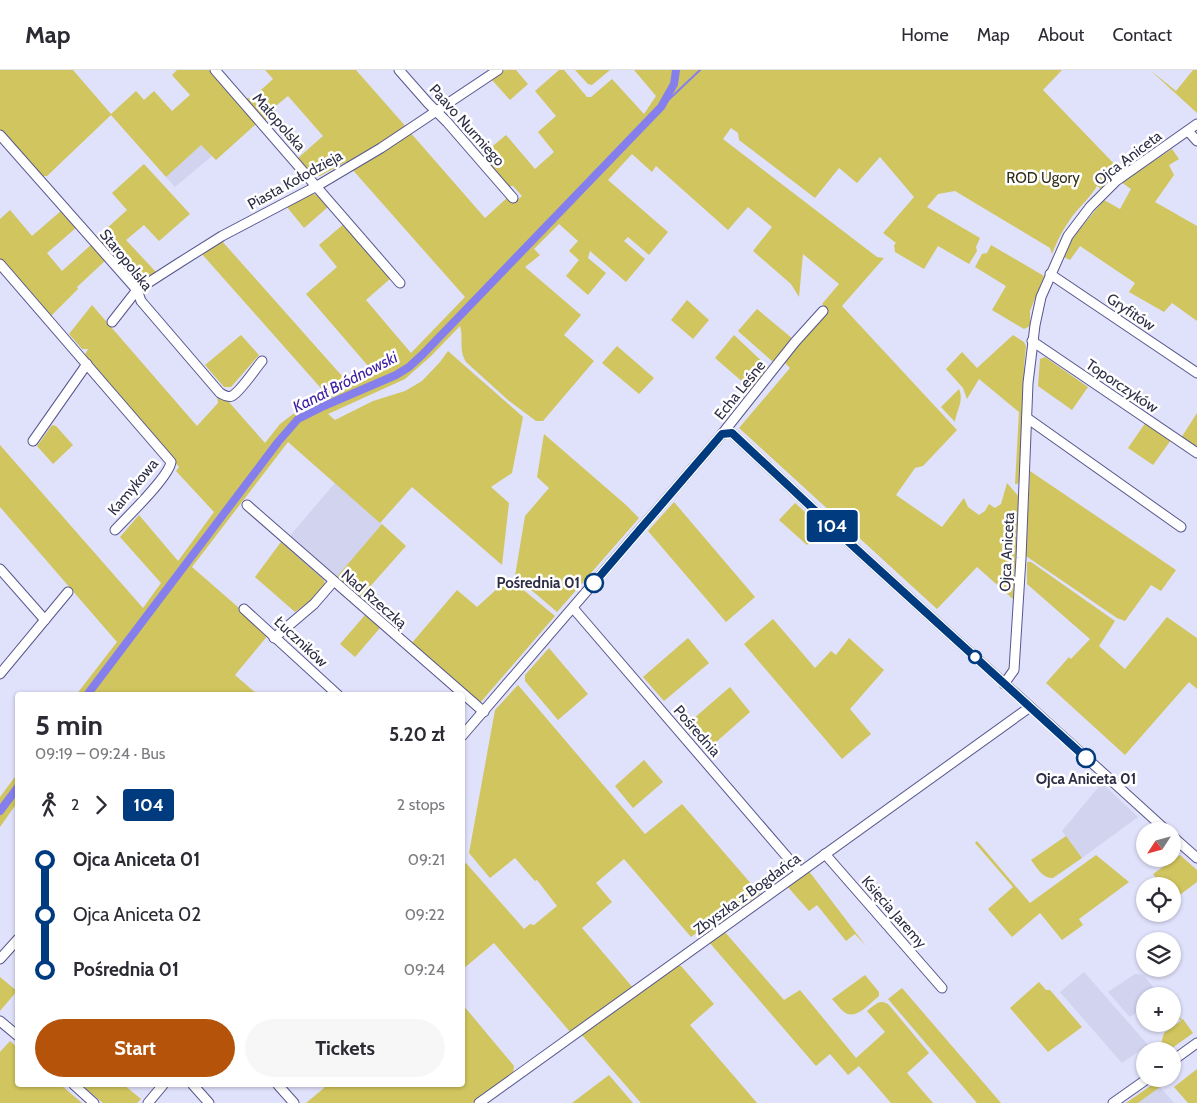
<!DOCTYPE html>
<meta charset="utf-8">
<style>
:root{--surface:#fff;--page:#f7f7f7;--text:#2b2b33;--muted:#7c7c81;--line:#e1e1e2;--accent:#b45309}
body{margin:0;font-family:Cabin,sans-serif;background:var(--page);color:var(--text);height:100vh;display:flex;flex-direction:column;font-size:19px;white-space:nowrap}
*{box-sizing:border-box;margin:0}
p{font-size:16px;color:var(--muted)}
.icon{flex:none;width:28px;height:28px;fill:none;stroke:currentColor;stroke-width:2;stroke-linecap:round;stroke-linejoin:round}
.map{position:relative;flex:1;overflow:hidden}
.sheet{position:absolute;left:15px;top:622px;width:450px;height:395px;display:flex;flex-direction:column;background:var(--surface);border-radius:5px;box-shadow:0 1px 4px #0004}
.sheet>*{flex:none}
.badge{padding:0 10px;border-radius:4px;font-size:18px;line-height:32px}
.needle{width:32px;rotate:234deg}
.controls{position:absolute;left:1136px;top:752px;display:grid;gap:10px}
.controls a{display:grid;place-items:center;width:45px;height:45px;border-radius:50%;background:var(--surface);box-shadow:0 1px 4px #0004;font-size:25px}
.map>.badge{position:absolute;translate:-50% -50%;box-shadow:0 0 0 2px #fff}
.legs{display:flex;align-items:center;gap:8px;height:55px;padding:0 20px;font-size:16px}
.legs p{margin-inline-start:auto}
.head{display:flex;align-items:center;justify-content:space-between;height:85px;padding:0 20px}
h1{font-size:28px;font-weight:700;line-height:38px}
.action{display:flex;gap:10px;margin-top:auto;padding:10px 20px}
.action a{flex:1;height:58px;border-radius:30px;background:var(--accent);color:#fff;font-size:20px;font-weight:700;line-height:58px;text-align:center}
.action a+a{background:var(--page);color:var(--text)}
ul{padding:0 20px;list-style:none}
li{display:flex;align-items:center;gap:18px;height:55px;font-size:19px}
li i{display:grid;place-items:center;width:8px;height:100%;margin:0 6px;background:currentColor}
li i::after{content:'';width:12px;height:12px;margin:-6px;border:4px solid;border-radius:50%;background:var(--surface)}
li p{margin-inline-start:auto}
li:first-child i{background:linear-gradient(#0000 50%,currentColor 0)}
li:last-child i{background:linear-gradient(currentColor 50%,#0000 0)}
header{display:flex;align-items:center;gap:30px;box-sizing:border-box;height:70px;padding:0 25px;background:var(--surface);border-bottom:1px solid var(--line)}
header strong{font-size:24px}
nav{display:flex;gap:28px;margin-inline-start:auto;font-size:18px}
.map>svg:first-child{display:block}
</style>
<header>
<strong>Map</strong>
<nav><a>Home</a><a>Map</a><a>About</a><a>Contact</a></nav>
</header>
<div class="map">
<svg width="1197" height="1033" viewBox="0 0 1197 1033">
<rect width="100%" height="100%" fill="#e0e1fb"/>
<!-- built -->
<g fill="#d1d3ef">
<polygon points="201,75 212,86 175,117 166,107"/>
<polygon points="335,413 382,454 335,509 288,468"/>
<polygon points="1102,713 1138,747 1082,788 1062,761"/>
<polygon points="1084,902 1148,975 1122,993 1060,922"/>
<polygon points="1135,904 1143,905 1160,925 1145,926 1145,936 1130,947 1108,922"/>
<polygon points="1160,1017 1174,1033 1138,1033"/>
</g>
<!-- green -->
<g fill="#d0c55e">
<polygon points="0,0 73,0 111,44 136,21 144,30 154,21 172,41 190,25 172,5 177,0 209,0 256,54 216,90 201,75 166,107 111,45 47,106 40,106 0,60"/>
<polygon points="265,0 356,0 407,58 348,94 346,92 320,106 313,105 298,88 323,66 288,26 266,44 266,52 246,28 252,28 273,9"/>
<polygon points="505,0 516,0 528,14 510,30 492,10"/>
<path d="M559,0h5l23,27h4l21,-18 32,35 12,-18 -22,-26h428l-19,20 79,82 -21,17 -4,-3c-7,12 -18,21 -26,32 -8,11 -14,23 -19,36l-2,-6 -95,-57 -17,3 -11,13 53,31 -4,9 1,4 -8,13 -31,-18 -14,23 -29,-17 -1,-7 2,-2 -13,-10 31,-36 -34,-40 -23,26 -18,-15 -24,30 -76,-58 -1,-7 -7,-5 -8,11 154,118 7,1 -42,48 115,124 -34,36 -8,2 -19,27 46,32 22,-29 4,9 11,8 6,-4 4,-7 6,4 6,-4 6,-21 12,14 -6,102 -36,-32 -40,42 -198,-181 51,-60 -6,-6 44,-52 -6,-6 17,-20 -36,-30 -4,43 -8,-13 -38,-33 19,-24 -24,-20 -20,23 -72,-64 -4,6 -20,-18 -24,26 60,52 -19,23 -21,-18 -4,4 21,18 -19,23 -36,-31 -2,7 18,15 -18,22 -22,-19 13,-16 -10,-9 9,-10 -19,-17 -25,25 6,6 -15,12 56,48 -17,20 30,26 -51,60h-7l-28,-21 -42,-38c-8,-14 -2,-23 -6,-36l-29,30 -26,23 -77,35 7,6 38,-19 32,-10 17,-10 18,-19 8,-11 75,66 -11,56 -21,14 18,16 -7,62 -90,-78 -32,36 -92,-81 -96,125 77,67 -34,41 23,20h-182l41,-53 -117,-135v-62l143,163 18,-25 -41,-46 19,-22 39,46 36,-49 -38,-41 3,-4 -95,-111 4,-7h-6l-13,-15 23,-29 105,121 21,-23 -1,-8 11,6 37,42 15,-19 21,-16 26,-13 -126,-142 20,-13 129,145 25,-11 -69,-80 31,-27 -18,-22 26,-22 46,55 -25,22 45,53 54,-56 -114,-129 58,-37 76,87 23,-21 6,6 8,-7 -9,-10h-4l-27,-31 24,-20 29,34 19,-17 -16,-20 18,-16 -21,-25z"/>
<polygon points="575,0 610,0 592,15 588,14"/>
<polygon points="1150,0 1176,21 1193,0 1197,0 1197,43"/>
<polygon points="1172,79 1179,89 1169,95 1174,105 1155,132 1197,156 1197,251 1172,233 1164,242 1129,222 1135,213 1080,176 1070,190 1064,187 1074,166 1104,130 1120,139 1131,119 1121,112"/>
<polygon points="144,94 190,144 159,171 144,155 126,170 156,202 139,213 134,212 95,169 127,140 112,123"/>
<polygon points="312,124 320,125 329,136 304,158 287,137"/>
<polygon points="10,140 32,166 62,140 77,157 47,183 62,201 92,174 106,190 77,217 78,219 50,247 0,190 0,149"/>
<polygon points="991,175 1044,206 1030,241 1030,256 1024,259 992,240 1006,216 975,197 982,184 987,183"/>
<polygon points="687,230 709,250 693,269 671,250"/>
<polygon points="757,239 793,269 773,292 738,261"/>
<polygon points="241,265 259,285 231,317 224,317 205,295"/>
<polygon points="734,265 768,297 768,301 752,320 715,288"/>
<polygon points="1013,265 1024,272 1026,276 1024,297 1020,411 1017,414 1015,414 1019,342 979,309 967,329 963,318 946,299 962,282 977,298"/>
<polygon points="617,276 654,308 639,324 602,293"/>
<polygon points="1045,287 1088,317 1072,340 1038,316 1040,289"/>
<path d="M959,319c5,12 -2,20 -4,33l-14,-15z"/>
<polygon points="1197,343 1197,380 1181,368"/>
<polygon points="1146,352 1171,370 1153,395 1128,378"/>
<polygon points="52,355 56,356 73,375 53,394 37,376"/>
<polygon points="544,364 626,435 639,448 557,542 515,506 525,446 549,418 537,407"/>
<polygon points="1030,401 1176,500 1161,521 1151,515 1125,551 1117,548 1026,486"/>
<polygon points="674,432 755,527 726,552 648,461"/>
<polygon points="795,433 823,458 807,475 779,450"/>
<polygon points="382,454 406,476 359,529 335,509"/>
<polygon points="281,472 324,510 325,514 314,528 295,542 255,507"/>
<polygon points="1027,492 1031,492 1115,551 1099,576 1125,599 1167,547 1197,568 1197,619 1189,612 1125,685 1046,613 1069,587 1071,589 1090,569 1027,514"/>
<polygon points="509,508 555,546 479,634 411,574 457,520 477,537"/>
<polygon points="365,545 380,558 355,587 340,574"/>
<polygon points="773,549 815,598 831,581 836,585 849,568 884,600 850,639 871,664 842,689 744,574"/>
<polygon points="688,568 709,593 664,631 643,607"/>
<polygon points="549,578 588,624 558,650 525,611 525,605"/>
<polygon points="518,615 645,764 682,734 760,824 734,843 731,841 727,844 728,847 721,853 716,848 691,867 624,789 596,813 612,832 582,858 634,919 571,963 494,873 463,899 462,796 466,793 524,859 530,854 534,855 557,836 537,810 535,811 515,788 490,808 469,783 495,640"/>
<polygon points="730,617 750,642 706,681 685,656"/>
<polygon points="644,690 663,712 633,738 615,716"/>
<polygon points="17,704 17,733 0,757 0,727"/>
<path d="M1066,766l16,22 -29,20c-10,1 -16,-10 -22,-18z"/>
<polygon points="977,771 1030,833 1096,785 1129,812 1079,849 1083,855 1062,870 1040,843 1012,867 988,839 1013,817 975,773"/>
<polygon points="1180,785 1197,800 1197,812 1173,830 1172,816 1162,816 1153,804"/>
<polygon points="808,800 866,876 855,864 846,871 817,835 809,841 787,816"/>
<path d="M724,861l60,69 16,-10 56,68 29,-26 -18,-21c8,-6 13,-13 22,-6l40,48 -22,20 26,30h-42l-32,-37 -11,9 -18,-21 -14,12 -107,-124z"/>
<polygon points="676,895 681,896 714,934 690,955 757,1033 641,1033 581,964"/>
<path d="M865,905l14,17v4c-9,7 -23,25 -35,16 -5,-4 -8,-9 -12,-13z"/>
<polygon points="0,907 17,921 0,941"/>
<polygon points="1039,912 1046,920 1050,920 1082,957 1048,982 1010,938"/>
<polygon points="902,918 1001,1033 977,1033 888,929"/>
<polygon points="463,935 514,996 513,1004 472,1033 306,1033 324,1018 322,1015 462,1015"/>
<polygon points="1173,939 1182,950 1183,949 1193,963 1168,981 1159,981 1164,963 1181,951"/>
<polygon points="10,971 17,977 18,1015 61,1015 82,1033 0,1033 0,982"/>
<polygon points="1197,999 1197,1033 1188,1033 1174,1017"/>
<polygon points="609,1005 633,1033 572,1033"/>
<polygon points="1156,1012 1160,1017 1138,1033 1126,1033"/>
<polygon points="87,1015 124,1015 141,1029 137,1033 103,1033 85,1018"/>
</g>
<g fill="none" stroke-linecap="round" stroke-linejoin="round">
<!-- stream -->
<polyline stroke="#857fed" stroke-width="2" points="661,37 700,0"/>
<!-- canal -->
<g stroke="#857fed" stroke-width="8">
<polyline points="87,625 278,372 298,349 324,336 396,305 409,297 423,284 661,37 674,14 676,0"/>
<polyline points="0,741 18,717"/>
</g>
<defs>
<g id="minor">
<polyline points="215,0 400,213"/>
<polyline points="399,0 428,33 447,52 513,128"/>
<polyline points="1188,61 1197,71"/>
<path d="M0,65l137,155 4,11 79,92c4,2 7,5 12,3 9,-5 23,-27 30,-35"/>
<path d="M0,194l171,198c-2,15 -44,55 -56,68"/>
<polyline points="1050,204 1197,303"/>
<polyline points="112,252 137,220 179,193 222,166 317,116 381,78 498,0"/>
<polyline points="1032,271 1197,383"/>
<polyline points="1027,348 1181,457"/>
<polyline points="722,364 732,363 854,477 1167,761"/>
<polyline points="33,371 87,294"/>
<polyline points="247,435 484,642"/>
<polyline points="0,499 45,550"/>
<polyline points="573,538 800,802"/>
<polyline points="244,539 338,625"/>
<polyline points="274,568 314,534 333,512"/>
<polyline points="0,604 68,522"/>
<polyline points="1004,614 1014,600 1021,488 1028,313 1035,255 1041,227 1068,166 1090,137 1116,111 1197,54"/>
<polyline points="462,666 722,364 795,272 823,241"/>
<polyline points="1172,766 1197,788"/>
<polyline points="825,784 942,918"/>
<polyline points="0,889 18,869"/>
<polyline points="0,951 18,966"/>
<polyline points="1172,991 1197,973"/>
<polyline points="74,1015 94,1033"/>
<polyline points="193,1015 209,1033"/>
<polyline points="278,1015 294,1033"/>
<polyline points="148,1033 163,1015"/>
<polyline points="479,1033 1030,637"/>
<polyline points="1113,1033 1147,1009"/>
</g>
</defs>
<!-- minor casing -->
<use href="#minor" stroke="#57568e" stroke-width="11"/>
<!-- minor -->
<use href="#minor" stroke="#fff" stroke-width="9"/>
</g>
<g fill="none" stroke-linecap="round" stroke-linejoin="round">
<defs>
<polyline id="line-1" points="594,513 722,364 732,363 854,477 1086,688"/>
</defs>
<!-- line-1 casing -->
<use href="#line-1" stroke="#fff" stroke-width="11"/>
<!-- line-1 -->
<use href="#line-1" stroke="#003b80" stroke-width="8"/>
</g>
<!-- markers -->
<g fill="#fff" stroke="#003b80" stroke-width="2.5">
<circle cx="594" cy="513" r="9"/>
<circle cx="975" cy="587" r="6"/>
<circle cx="1086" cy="688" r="9"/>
</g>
<g text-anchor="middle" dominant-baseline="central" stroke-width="5" stroke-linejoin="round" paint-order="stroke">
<!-- street labels -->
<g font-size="15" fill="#2d2d46" stroke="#fff">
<text transform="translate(279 52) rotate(49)">Małopolska</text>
<text transform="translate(467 55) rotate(48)">Paavo Nurmiego</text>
<text transform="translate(1128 88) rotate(-37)">Ojca Aniceta</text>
<text transform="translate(295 110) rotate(-29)">Piasta Kołodzieja</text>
<text transform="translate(126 190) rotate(51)">Staropolska</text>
<text transform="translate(1131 242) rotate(34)">Gryfitów</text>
<text transform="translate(1122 316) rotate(34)">Toporczyków</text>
<text transform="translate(740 320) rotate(-51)">Echa Leśne</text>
<text transform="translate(133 417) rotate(-50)">Kamykowa</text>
<text transform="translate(1007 482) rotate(-87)">Ojca Aniceta</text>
<text transform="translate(374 529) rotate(41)">Nad Rzeczką</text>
<text transform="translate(301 572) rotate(43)">Łuczników</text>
<text transform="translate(697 661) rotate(49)">Pośrednia</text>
<text transform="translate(747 824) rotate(-36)">Zbyszka z Bogdańca</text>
<text transform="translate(894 842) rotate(49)">Księcia Jaremy</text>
</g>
<!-- park labels -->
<g font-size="15" fill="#312f18" stroke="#fff">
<text x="1043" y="108">ROD Ugory</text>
</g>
<!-- stop labels -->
<g font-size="15" font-weight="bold" fill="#2d2d46" stroke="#fff" text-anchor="end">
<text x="580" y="513">Pośrednia 01</text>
<text x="1086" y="709" text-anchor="middle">Ojca Aniceta 01</text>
</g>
<!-- water labels -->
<g font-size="16" font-style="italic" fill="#3f20a2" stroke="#fff">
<text transform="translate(345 312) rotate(-27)">Kanał Bródnowski</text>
</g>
</g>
</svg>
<div class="controls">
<a><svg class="needle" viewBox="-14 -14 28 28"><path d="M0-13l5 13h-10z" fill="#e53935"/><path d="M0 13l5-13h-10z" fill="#7c7c81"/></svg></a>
<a><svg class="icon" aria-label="locate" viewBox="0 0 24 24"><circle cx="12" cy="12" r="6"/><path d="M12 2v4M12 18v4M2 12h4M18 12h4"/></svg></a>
<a><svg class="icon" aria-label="layers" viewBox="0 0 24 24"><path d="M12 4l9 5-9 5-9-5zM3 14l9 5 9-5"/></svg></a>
<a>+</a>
<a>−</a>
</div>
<b class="badge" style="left:832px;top:456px;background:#003b80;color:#fff">104</b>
<section class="sheet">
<div class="head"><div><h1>5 min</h1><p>09:19 – 09:24 · Bus</p></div><b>5.20 zł</b></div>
<div class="legs"><svg class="icon" aria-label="walk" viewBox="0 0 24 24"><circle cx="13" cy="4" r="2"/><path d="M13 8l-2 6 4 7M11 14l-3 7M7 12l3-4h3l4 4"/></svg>2<svg class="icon" aria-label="forward" viewBox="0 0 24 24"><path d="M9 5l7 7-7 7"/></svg><b class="badge" style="background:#003b80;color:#fff">104</b><p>2 stops</p></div>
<ul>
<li><i style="color:#003b80"></i><b>Ojca Aniceta 01</b><p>09:21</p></li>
<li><i style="color:#003b80"></i><span>Ojca Aniceta 02</span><p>09:22</p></li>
<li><i style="color:#003b80"></i><b>Pośrednia 01</b><p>09:24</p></li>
</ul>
<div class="action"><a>Start</a><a>Tickets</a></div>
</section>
</div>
